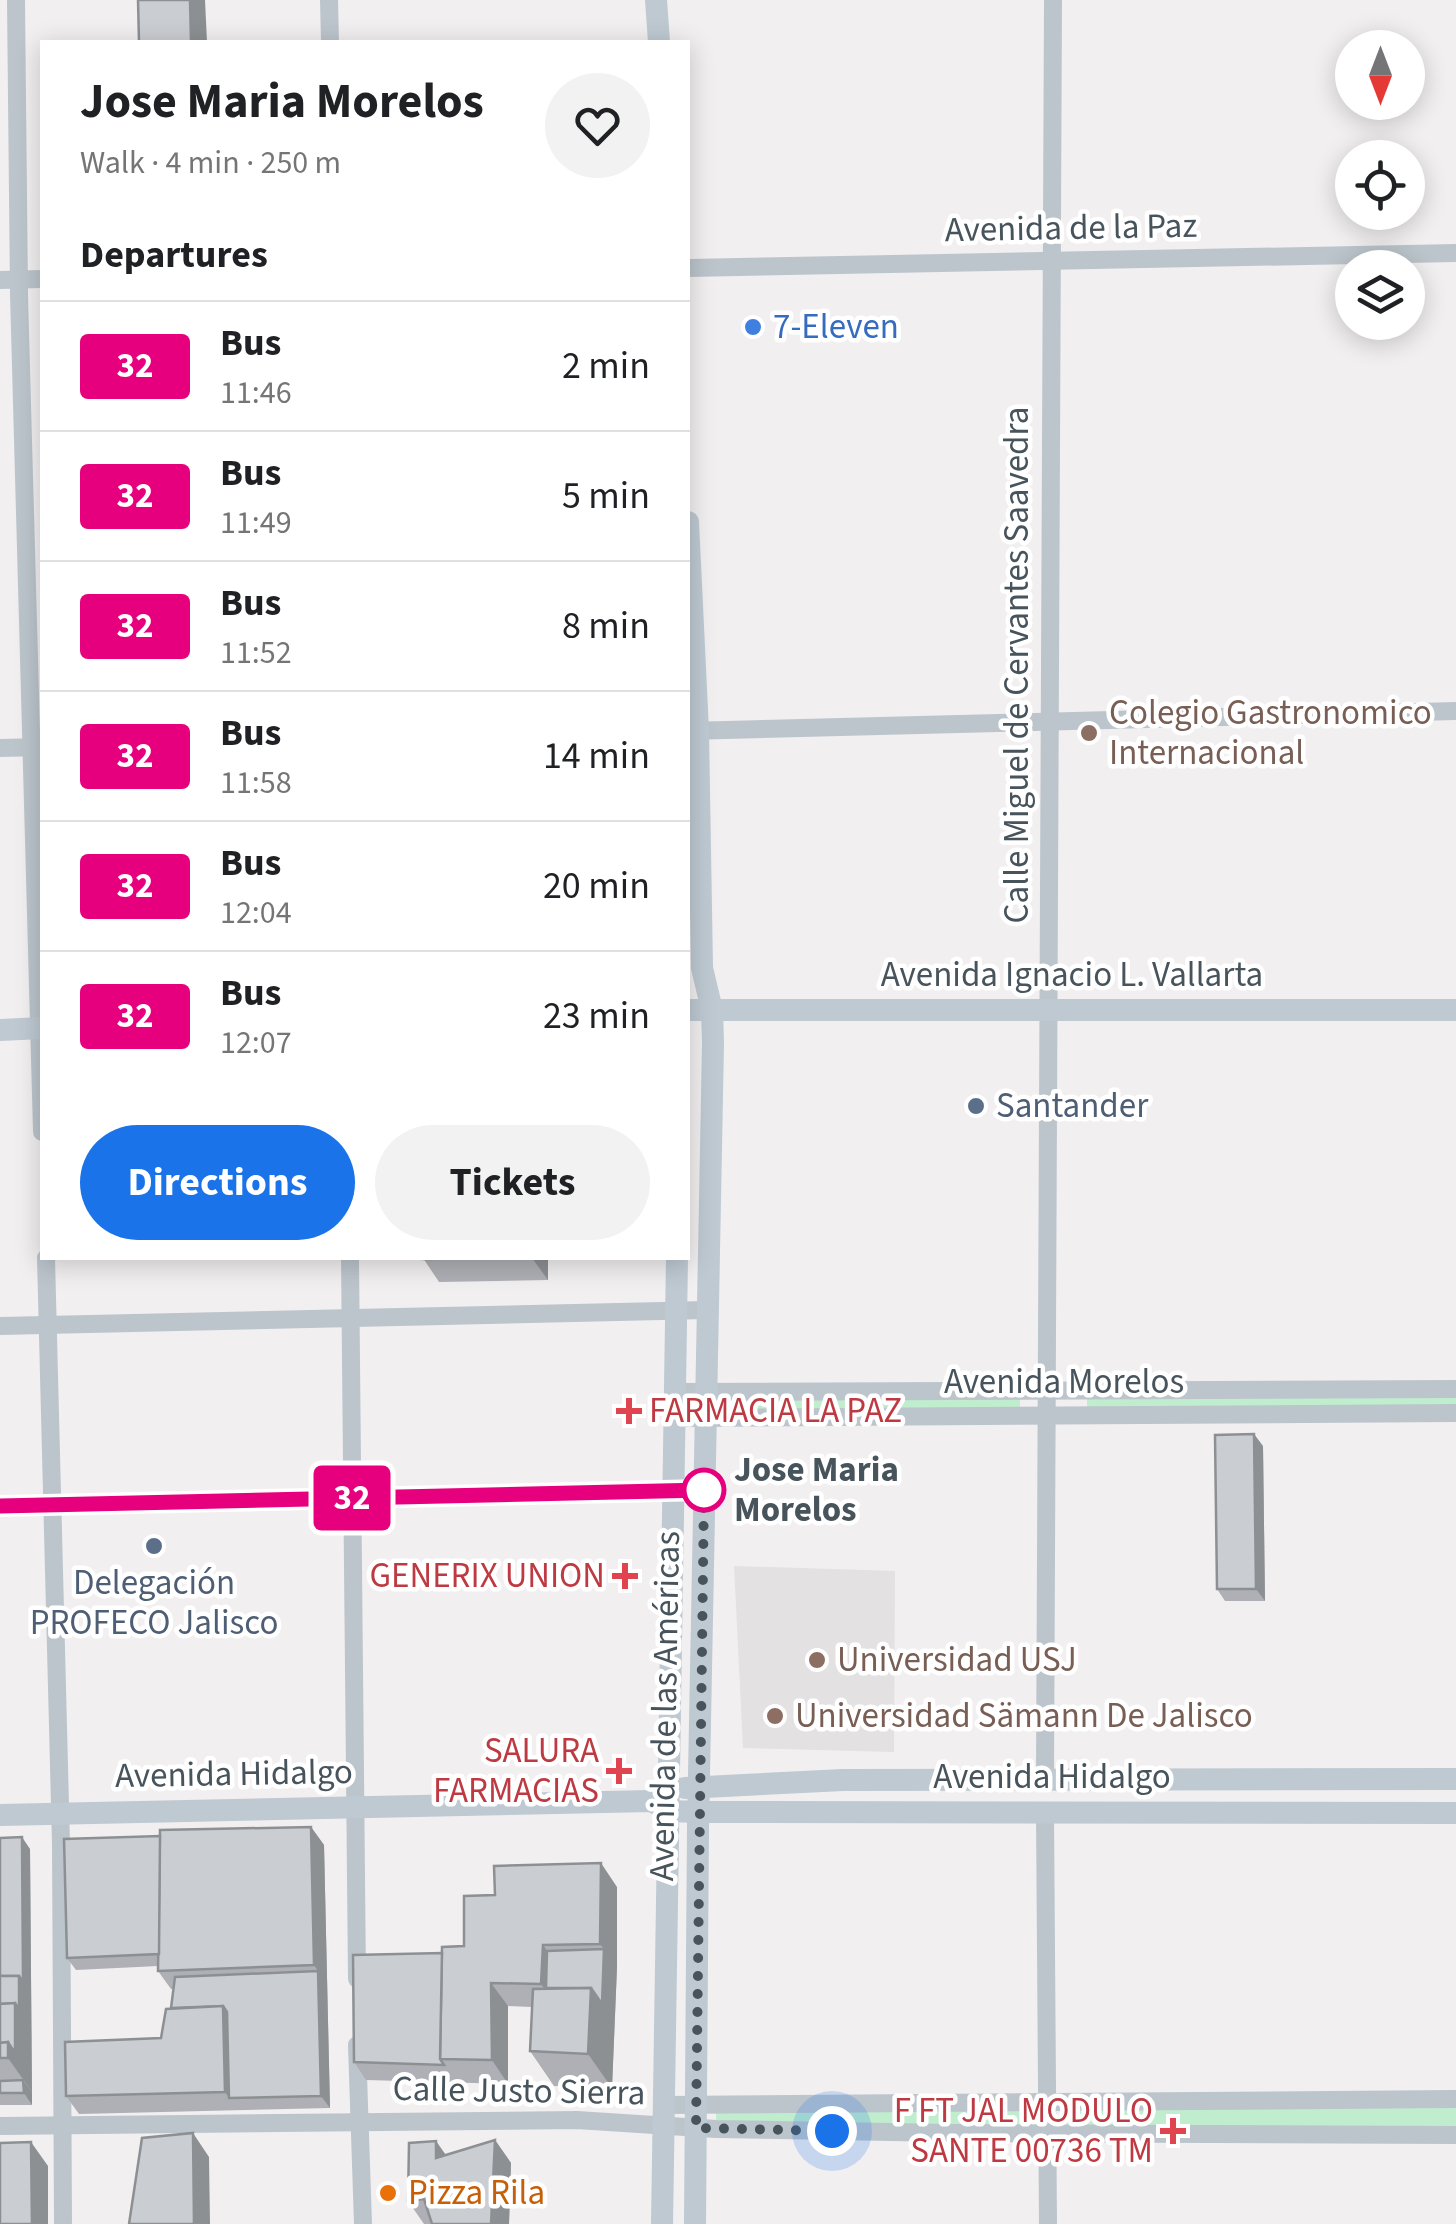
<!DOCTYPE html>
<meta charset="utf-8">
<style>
:root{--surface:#fff;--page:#f2f2f2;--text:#202124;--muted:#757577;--line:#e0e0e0;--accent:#1a73e8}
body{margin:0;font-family:"Source Sans 3",sans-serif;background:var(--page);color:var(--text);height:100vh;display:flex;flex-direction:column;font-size:38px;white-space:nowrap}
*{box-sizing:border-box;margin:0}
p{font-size:32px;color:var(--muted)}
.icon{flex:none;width:55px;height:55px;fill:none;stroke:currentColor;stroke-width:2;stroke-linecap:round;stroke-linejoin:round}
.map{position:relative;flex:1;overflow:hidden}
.details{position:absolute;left:40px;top:40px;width:650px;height:1220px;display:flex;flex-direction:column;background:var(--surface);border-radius:0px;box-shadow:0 5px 25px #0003}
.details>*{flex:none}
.badge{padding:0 20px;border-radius:8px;font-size:35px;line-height:65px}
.needle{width:65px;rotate:180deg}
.controls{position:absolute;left:1335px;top:30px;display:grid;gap:20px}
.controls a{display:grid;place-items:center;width:90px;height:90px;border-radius:50%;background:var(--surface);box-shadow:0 5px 25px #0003;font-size:50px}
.you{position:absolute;width:50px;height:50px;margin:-25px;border:8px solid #fff;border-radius:50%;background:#1a73e8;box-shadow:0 0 0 15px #1a73e833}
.map>.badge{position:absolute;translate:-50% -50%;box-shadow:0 0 0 5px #fff}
h2{padding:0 40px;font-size:38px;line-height:90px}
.round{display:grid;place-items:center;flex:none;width:105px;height:105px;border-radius:52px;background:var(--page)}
.summary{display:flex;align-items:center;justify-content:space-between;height:170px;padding:0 40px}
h1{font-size:48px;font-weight:700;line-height:75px}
.action{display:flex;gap:20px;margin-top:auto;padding:20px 40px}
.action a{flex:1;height:115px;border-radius:60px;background:var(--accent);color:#fff;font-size:40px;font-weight:700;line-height:115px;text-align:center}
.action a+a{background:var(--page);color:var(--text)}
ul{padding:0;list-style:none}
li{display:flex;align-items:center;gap:30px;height:130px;padding:0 40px;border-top:2px solid var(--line)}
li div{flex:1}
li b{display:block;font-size:38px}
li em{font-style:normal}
li .badge{min-width:110px;font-weight:700;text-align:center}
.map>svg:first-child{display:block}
</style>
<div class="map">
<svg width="1456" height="2224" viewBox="0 0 1456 2224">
<rect width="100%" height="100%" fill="#f2eff0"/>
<!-- education -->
<polygon fill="#e3e1e1" points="734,1566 895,1571 894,1752 743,1748"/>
<!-- park -->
<g fill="#c0edce">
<polygon points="1456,1395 1456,1407 1087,1409 1087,1397"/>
<polygon points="1020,1396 1020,1409 738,1409 738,1397"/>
<polygon points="1037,2105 1037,2127 716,2126 716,2109"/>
<polygon points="1456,2105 1456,2131 1060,2129 1060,2108"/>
</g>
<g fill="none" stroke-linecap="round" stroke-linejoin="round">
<!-- street -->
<g stroke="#bcc5cc" stroke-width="18">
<polyline points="16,0 19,294 42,1132"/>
<polyline points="329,0 330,42"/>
<polyline points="688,268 1456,253"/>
<polyline points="0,280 42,279"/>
<polyline points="688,731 1456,711"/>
<polyline points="0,748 42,747"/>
<polyline points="46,1258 61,1844 63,2224"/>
<polyline points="350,1258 357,1979"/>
<polyline points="0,1326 706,1310"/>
<polyline points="673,1392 1456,1389"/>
<polyline points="673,1418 1456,1413"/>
<polyline points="0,1506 703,1490"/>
<polyline points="1045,1779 1053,0"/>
<polyline points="1045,1812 1048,2224"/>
<polyline points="357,2045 363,2224"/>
<polyline points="664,2105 1456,2099"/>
<polyline points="0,2126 577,2120 716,2129 948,2133 1456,2135"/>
</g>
<!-- secondary -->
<g stroke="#bec9d2" stroke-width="22">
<polyline points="656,0 659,42"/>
<polyline points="688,522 698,731 702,968 712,1010 713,1043 698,1827 695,2224"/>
<polyline points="688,1010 1456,1010"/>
<polyline points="0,1030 42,1028"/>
<polyline points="685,1788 843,1780 1456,1779"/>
<polyline points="0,1815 651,1801 670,1811 698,1812 1456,1813"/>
<polyline points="662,2224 677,1258"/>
</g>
</g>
<!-- wall -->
<g fill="#aeb0b5">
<polygon points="423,1258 548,1258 548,1280 439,1282"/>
<polygon points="1263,1446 1265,1601 1225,1601 1217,1589"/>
<polygon points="311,1827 324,1845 330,2108 79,2114 66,2096 161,2038 171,2008 173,1989 171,1989 158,1971 158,1966 76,1970 67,1958 160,1836"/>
<polygon points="0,1838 30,1849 32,2105 0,2105"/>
<polygon points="617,1887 617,1967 612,2088 554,2086 530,2051 532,2007 508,2006 508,2084 366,2080 354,2062 442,1953 464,1946"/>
<polygon points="495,2140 511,2163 509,2224 424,2224 408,2201 446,2155"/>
</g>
<!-- shaded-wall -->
<g fill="#8d9093">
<polygon points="190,0 205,0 207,42 191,42"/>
<polygon points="532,1258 548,1258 548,1280"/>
<polygon points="1254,1434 1263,1446 1265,1601 1256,1589"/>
<polygon points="311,1827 324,1845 330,2108 321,2096 318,1971 314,1965"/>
<polygon points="22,1837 30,1849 32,2092 8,2058 8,2042 15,2003"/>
<polygon points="601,1863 617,1887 617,1967 612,2088 588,2054 591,1988 604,1949 600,1944"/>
<polygon points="543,1945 560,1969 556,2005 541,1984"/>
<polygon points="491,1983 508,2006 508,2084 492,2060"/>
<polygon points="223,2006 235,2024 229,2098 225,2092"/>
<polygon points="23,2080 32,2092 32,2105 24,2093"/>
<polygon points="193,2133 209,2157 210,2224 194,2224"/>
<polygon points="495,2140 511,2163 509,2224 491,2224"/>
<polygon points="436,2141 453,2165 436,2158"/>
<polygon points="31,2142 48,2166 48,2224 32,2224"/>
</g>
<!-- building -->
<g fill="#cacdd2" stroke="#8d9093" stroke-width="2.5">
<polygon points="138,0 190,0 191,42 139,42"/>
<polygon points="423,1258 503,1258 423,1259"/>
<polygon points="1254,1434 1256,1589 1217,1589 1215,1435"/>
<polygon points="311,1827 314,1965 158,1971 160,1830"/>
<polygon points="160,1836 159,1954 67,1958 64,1839"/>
<polygon points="22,1837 23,1982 19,1976 0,1976 0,1838"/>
<polygon points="601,1863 600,1944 543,1945 541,1984 491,1983 492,2060 440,2059 442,1947 464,1946 464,1896 495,1895 494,1866"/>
<polygon points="604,1949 602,2004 591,1988 546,1988 547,1951"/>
<polygon points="442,1953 440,2059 444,2065 354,2062 353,1955"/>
<polygon points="318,1971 321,2096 229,2098 227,2012 223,2006 171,2008 175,1977"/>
<polygon points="0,1976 19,1976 19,2009 15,2003 0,2004"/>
<polygon points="591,1988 588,2054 530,2051 533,1989"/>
<polygon points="15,2003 15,2053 8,2042 0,2043 0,2004"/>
<polygon points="223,2006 225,2092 66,2096 65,2042 161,2038 166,2009"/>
<polygon points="8,2042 8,2058 0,2058 0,2043"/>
<polygon points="23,2080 24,2093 0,2093 0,2081"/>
<polygon points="193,2133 194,2224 129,2224 142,2138"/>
<polygon points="495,2140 491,2224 432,2224 424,2199 408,2201 409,2143 436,2141 436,2158"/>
<polygon points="31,2142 32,2224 0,2224 0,2143"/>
</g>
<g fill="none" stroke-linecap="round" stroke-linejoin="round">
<defs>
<polyline id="line" points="0,1506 704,1490"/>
</defs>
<!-- line casing -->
<use href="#line" stroke="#fff" stroke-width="22"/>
<!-- line -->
<use href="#line" stroke="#e6007e" stroke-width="15"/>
<!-- walk -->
<polyline stroke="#48545c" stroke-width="10" stroke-dasharray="0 18" points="704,1490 696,2128 832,2131"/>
</g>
<!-- markers -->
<circle fill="#3f7fe0" stroke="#fff" stroke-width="4" cx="753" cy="327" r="10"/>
<g fill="#8d6e63" stroke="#fff" stroke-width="4">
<circle cx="1089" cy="733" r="10"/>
<circle cx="817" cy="1660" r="10"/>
<circle cx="775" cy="1716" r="10"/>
</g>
<g fill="#5c6f8a" stroke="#fff" stroke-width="4">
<circle cx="976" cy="1106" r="10"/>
<circle cx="154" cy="1546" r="10"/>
</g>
<g fill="#e0444e" stroke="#fff" stroke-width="4">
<path d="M624 1396h10v10h10v10h-10v10h-10v-10h-10v-10h10z"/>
<path d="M620 1561h10v10h10v10h-10v10h-10v-10h-10v-10h10z"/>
<path d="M614 1756h10v10h10v10h-10v10h-10v-10h-10v-10h10z"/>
<path d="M1168 2116h10v10h10v10h-10v10h-10v-10h-10v-10h10z"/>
</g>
<circle fill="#fff" stroke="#e6007e" stroke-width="5" cx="704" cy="1490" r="20"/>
<circle fill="#e8710a" stroke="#fff" stroke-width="4" cx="388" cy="2193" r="10"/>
<g text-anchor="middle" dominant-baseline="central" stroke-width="9" stroke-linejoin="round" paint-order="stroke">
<!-- street labels -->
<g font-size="35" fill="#48545c" stroke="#fff">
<text transform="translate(1071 228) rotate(-1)">Avenida de la Paz</text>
<text transform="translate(1017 665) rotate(-90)">Calle Miguel de Cervantes Saavedra</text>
<text x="1072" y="975">Avenida Ignacio L. Vallarta</text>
<text x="1064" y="1382">Avenida Morelos</text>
<text transform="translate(665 1706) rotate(-89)">Avenida de las Américas</text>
<text transform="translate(234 1774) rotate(-1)">Avenida Hidalgo</text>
<text x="1052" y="1777">Avenida Hidalgo</text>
<text transform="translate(519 2091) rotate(1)">Calle Justo Sierra</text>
</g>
<!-- shop labels -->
<g font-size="35" fill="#366cbe" stroke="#fff" text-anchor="start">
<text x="773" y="327">7-Eleven</text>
</g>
<!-- education labels -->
<g font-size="35" fill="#785e54" stroke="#fff" text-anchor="start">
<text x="1109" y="713">Colegio Gastronomico<tspan x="1109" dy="40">Internacional</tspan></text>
<text x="837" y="1660">Universidad USJ</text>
<text x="795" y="1716">Universidad Sämann De Jalisco</text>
</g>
<!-- service labels -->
<g font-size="35" fill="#4e5e75" stroke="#fff" text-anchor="start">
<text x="996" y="1106">Santander</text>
<text x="154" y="1583" text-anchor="middle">Delegación<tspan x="154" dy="40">PROFECO Jalisco</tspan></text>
</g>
<!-- health labels -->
<g font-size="35" fill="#be3a42" stroke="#fff" text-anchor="end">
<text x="649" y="1411" text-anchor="start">FARMACIA LA PAZ</text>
<text x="605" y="1576">GENERIX UNION</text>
<text x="599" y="1751">SALURA<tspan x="599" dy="40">FARMACIAS</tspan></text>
<text x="1153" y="2111">F FT JAL MODULO<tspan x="1153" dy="40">SANTE 00736 TM</tspan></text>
</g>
<!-- stop labels -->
<g font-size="35" font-weight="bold" fill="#48545c" stroke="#fff" text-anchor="start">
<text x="734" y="1470">Jose Maria<tspan x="734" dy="40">Morelos</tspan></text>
</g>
<!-- food labels -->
<g font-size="35" fill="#c56008" stroke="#fff" text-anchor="start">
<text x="408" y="2193">Pizza Rila</text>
</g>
</g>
</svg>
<div class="controls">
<a><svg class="needle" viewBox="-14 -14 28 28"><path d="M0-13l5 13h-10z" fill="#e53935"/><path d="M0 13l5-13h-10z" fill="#757577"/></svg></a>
<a><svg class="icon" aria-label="locate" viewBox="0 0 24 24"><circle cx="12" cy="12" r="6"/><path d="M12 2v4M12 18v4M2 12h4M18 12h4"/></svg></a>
<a><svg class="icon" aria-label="layers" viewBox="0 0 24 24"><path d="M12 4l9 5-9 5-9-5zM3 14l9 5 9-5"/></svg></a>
</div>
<div class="you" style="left:832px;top:2131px"></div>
<b class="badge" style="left:352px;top:1498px;background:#e6007e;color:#fff">32</b>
<section class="details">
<div class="summary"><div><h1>Jose Maria Morelos</h1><p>Walk · 4 min · 250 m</p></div><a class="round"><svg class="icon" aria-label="heart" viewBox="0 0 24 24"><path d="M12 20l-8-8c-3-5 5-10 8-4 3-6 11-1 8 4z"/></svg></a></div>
<h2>Departures</h2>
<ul>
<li><span class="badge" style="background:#e6007e;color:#fff">32</span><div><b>Bus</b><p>11:46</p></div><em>2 min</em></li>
<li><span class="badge" style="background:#e6007e;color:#fff">32</span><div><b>Bus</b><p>11:49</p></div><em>5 min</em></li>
<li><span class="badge" style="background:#e6007e;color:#fff">32</span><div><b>Bus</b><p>11:52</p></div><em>8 min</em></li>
<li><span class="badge" style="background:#e6007e;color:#fff">32</span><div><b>Bus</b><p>11:58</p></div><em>14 min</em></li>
<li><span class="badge" style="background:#e6007e;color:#fff">32</span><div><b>Bus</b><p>12:04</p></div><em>20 min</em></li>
<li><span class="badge" style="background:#e6007e;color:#fff">32</span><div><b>Bus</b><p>12:07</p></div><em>23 min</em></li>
</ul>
<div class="action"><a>Directions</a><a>Tickets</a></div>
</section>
</div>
